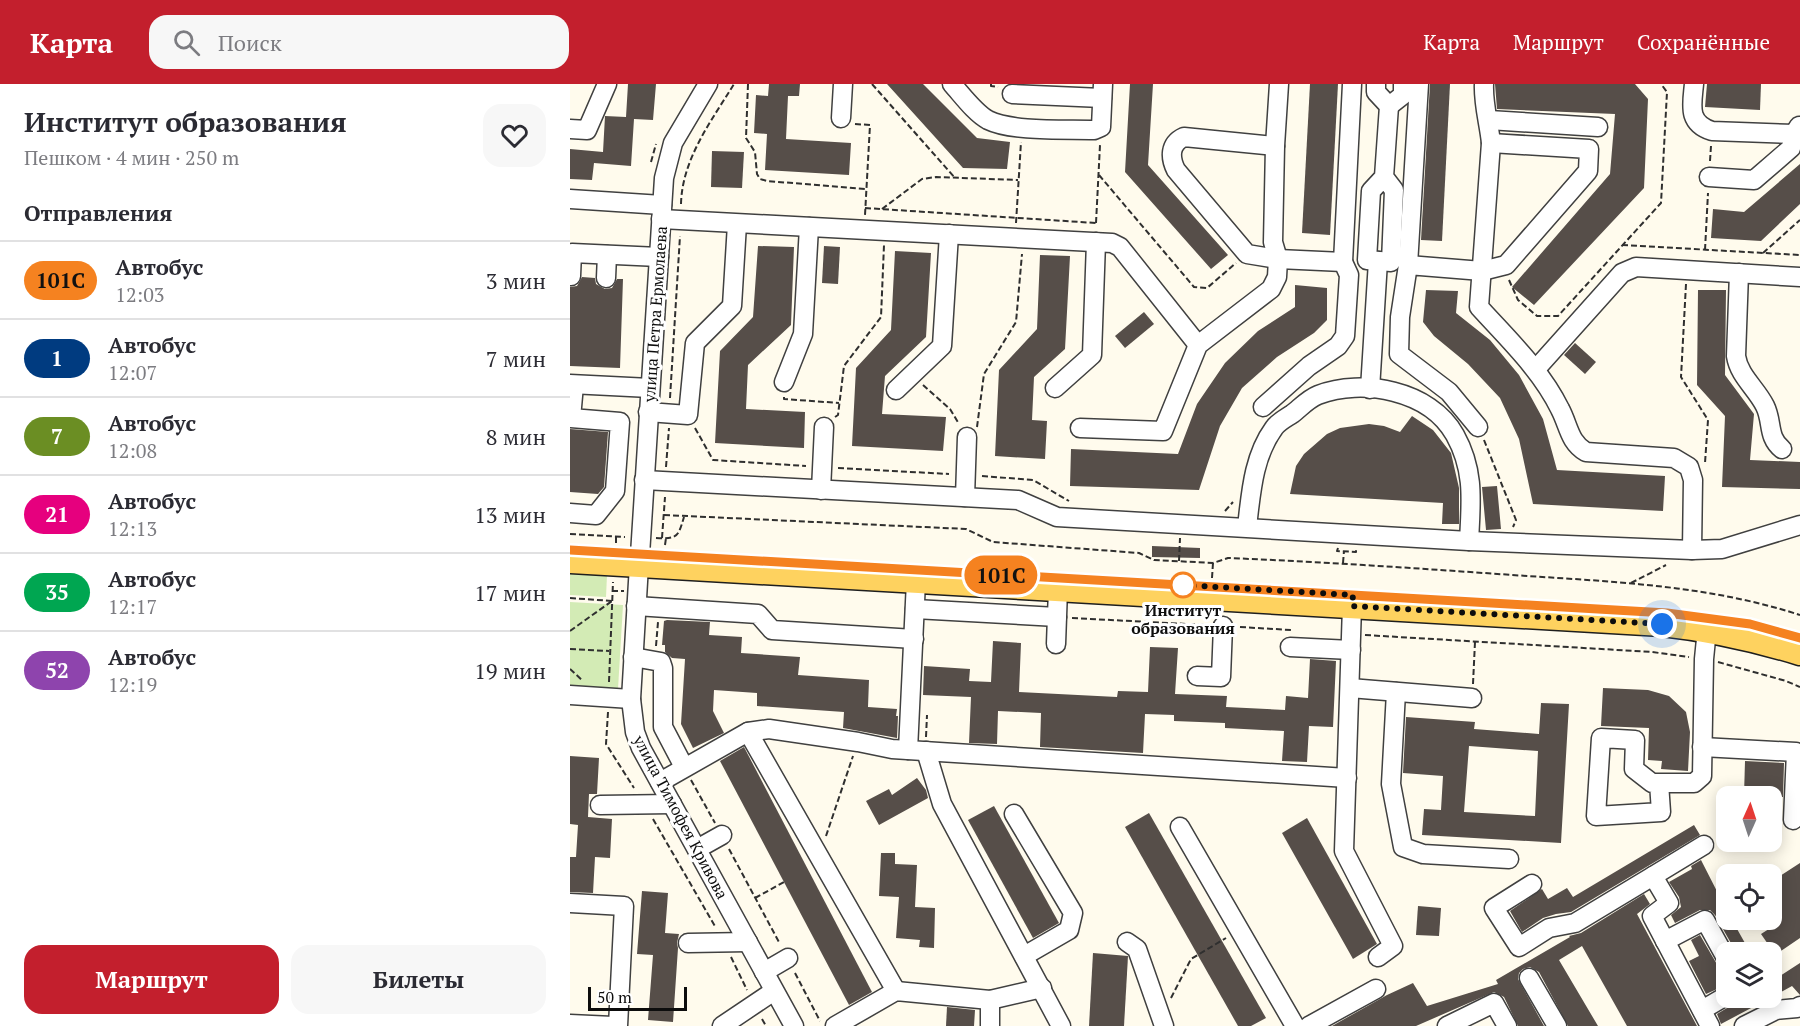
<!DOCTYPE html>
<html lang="ru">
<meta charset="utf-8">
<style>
:root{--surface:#fff;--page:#f7f7f7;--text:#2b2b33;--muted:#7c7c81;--line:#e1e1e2;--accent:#c31f2d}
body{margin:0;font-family:"PT Serif",serif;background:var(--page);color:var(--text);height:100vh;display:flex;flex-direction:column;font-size:22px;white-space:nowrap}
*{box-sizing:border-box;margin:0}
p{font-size:20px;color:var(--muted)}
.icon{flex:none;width:33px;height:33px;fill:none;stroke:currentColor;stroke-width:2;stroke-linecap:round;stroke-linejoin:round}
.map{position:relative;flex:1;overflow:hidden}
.sheet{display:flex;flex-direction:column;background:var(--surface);width:570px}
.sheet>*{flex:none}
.badge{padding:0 12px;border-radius:20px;font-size:21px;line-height:39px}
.needle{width:39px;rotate:3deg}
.tools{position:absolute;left:1146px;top:702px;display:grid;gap:12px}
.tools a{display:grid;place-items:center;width:66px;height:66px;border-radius:12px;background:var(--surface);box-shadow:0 3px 15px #0003;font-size:30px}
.scale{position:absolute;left:18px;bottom:15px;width:99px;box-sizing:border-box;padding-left:6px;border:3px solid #0d0d0d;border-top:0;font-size:16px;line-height:21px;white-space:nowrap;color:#0d0d0d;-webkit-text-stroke:4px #fff;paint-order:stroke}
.you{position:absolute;width:30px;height:30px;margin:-15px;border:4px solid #fff;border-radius:50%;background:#1a73e8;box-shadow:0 0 0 9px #1a73e833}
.map>.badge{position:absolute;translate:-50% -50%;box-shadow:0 0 0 3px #fff}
h2{padding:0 24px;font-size:22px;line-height:54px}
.round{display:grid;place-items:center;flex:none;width:63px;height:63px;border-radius:18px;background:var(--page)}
.head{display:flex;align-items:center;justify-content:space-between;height:102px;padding:0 24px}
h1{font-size:28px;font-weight:800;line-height:45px}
.cta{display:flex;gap:12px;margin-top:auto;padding:12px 24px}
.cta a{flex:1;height:69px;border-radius:18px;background:var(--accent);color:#fff;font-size:24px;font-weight:800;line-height:69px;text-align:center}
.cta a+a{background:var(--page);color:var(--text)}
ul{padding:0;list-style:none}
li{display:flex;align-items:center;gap:18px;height:78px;padding:0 24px;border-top:2px solid var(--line)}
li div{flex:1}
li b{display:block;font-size:22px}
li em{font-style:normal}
li .badge{min-width:66px;font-weight:700;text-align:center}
header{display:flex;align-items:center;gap:36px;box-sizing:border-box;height:84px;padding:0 30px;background:var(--accent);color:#fff}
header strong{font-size:28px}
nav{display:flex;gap:33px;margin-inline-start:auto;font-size:21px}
.search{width:420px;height:54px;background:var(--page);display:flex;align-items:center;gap:15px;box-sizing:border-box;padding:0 21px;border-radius:18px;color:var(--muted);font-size:22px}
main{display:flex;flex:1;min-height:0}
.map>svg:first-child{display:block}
</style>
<header>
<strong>Карта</strong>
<div class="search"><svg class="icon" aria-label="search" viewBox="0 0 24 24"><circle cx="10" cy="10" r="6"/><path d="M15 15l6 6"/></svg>Поиск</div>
<nav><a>Карта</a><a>Маршрут</a><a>Сохранённые</a></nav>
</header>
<main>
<section class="sheet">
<div class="head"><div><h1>Институт образования</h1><p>Пешком · 4 мин · 250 m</p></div><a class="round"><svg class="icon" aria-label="heart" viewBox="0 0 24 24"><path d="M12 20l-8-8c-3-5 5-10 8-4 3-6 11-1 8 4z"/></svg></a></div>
<h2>Отправления</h2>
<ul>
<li><span class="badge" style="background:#f58220;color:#111">101С</span><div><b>Автобус</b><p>12:03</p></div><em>3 мин</em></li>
<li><span class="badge" style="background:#003b80;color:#fff">1</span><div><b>Автобус</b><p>12:07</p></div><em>7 мин</em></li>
<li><span class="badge" style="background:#6b8e23;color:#fff">7</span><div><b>Автобус</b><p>12:08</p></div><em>8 мин</em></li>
<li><span class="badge" style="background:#e6007e;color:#fff">21</span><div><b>Автобус</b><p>12:13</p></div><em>13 мин</em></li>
<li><span class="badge" style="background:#00a651;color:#fff">35</span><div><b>Автобус</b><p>12:17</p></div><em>17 мин</em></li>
<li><span class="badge" style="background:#8e44ad;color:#fff">52</span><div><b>Автобус</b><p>12:19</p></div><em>19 мин</em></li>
</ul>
<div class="cta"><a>Маршрут</a><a>Билеты</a></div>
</section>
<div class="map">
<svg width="1230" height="942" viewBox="0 0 1230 942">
<rect width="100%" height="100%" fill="#fffbed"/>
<!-- green -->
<g fill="#d3ebb5">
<polygon points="0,489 37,491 36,513 0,511"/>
<polygon points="0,518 53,521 48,605 0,602"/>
</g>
<!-- building -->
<g fill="#564e49" fill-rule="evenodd">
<polygon points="58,0 86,0 83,36 64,35 61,82 24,79 22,96 0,95 0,65 33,68 35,32 56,33"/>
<polygon points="199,0 230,0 229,12 218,12 216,55 281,59 279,91 195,86 197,50 184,49 186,11 198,12"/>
<polygon points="317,0 353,0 407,54 440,58 437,85 393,84"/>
<polygon points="560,0 583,0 578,81 658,171 641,185 555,88"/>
<polygon points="740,0 768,0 760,151 732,149"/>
<polygon points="860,0 880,0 872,157 851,156"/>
<polygon points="925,0 1065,0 1078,15 1074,104 964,221 942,203 1040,90 1045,30 927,25"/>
<polygon points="1137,0 1191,0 1190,26 1135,23"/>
<polygon points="142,67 174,68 172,104 141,103"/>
<polygon points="1230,80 1230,120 1191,157 1141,154 1143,125 1174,128"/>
<polygon points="188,162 224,163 221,241 178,281 176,325 235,328 234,364 145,359 150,267 183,233"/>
<polygon points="254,162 270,163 268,200 252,199"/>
<polygon points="325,167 361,169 356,253 315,292 312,330 376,333 373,367 282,362 286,284 321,246"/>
<polygon points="470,171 500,172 495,265 464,293 462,336 477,337 475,375 425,372 429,286 467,245"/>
<polygon points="12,193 25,194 26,200 35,205 42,204 47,195 53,195 50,284 0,282 0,203 7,202"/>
<polygon points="725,201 757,204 757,236 744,249 707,273 672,304 650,342 629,406 500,402 501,365 608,370 627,320 655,279 688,247 725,223"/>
<polygon points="856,206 888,207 886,229 920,256 949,291 973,335 987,386 1095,392 1093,427 963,420 949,355 930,314 898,280 864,252 853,238"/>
<polygon points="1128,206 1156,206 1155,291 1184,330 1180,376 1230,378 1230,405 1152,403 1155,332 1127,301"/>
<polygon points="574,228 584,240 555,264 545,252"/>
<polygon points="1005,259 1026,278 1015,290 994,271"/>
<polygon points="842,332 863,346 881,369 889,404 889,440 872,440 873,419 720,410 726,382 734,370 757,350 770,344 799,340 814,342 830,348"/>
<polygon points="0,345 38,348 34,403 28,410 0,408"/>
<polygon points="927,402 931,445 916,446 912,403"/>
<polygon points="582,462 630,464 630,474 582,473"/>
<polygon points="97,536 140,538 139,551 172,553 171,569 230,573 228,591 299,596 298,623 327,625 326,632 328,632 327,654 273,644 274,628 187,622 187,609 144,606 143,627 154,649 123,664 111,640 115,575 102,574 95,568 95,561 92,561 94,537"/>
<polygon points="423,557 451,559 449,608 547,613 548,607 578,608 580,563 608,564 605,610 657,612 656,623 715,626 716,612 738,614 740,575 766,577 763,643 739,642 737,678 712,677 714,647 655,644 655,639 604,637 604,631 575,630 573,669 470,663 471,629 428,627 427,660 399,659 401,613 353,611 354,582 400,585 399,597 421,598"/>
<polygon points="1033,604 1078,606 1099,612 1116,628 1120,648 1118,687 1091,685 1092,677 1078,676 1079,644 1031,642"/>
<path d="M971,619l28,1 -8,139 -139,-8 2,-26 17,1 2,-34 -40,-3 3,-56 69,5 -1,7 65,5zM899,662l69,5 -3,65 -71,-4z"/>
<polygon points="174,663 302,908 279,921 150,677"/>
<polygon points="0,672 29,674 27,710 19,710 18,733 42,735 40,774 25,773 23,809 0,808 0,773 6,773 8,741 0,740"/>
<polygon points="1175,677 1214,679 1213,713 1174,712"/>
<polygon points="347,694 356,706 358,714 309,741 296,717 319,705 322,711"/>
<polygon points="424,722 489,839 463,854 398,736"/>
<polygon points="579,729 696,934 681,942 668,942 555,743"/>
<polygon points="737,734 807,860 783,875 712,749"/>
<polygon points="1124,741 1130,751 1001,828 986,830 973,834 952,848 940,827 972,805 978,815 997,804 1003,813"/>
<polygon points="311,769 325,769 325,780 347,781 345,823 365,824 364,864 349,863 350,856 326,854 329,813 309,812"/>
<polygon points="1131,776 1156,825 1156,836 1162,836 1180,868 1166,868 1145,831 1140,826 1130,826 1105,839 1101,831 1111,823 1109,813 1099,798 1122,785 1121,782"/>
<polygon points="1230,779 1230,854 1202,873 1202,866 1191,850 1202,843 1202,797"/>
<polygon points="72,807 98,809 95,849 109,850 107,859 108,864 103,938 78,936 83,871 67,870"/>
<polygon points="1074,810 1080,820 1067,830 1127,942 1057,942 1012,862 989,876 1028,942 998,942 969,888 960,883 953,885 949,889 948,895 974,942 948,942 934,913 924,908 846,942 762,942 817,911 843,899 857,922 928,900 926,896 1000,853 999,852 1011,849"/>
<polygon points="848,822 871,824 869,852 846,851"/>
<polygon points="1130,851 1156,896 1156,901 1136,910 1119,877 1129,872 1121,856"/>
<polygon points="523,869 558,872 554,942 519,942"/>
<polygon points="1230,879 1230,911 1222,902 1202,913 1202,897"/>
<polygon points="1167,914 1200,914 1151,940 1147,930 1162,921"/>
<polygon points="377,923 405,926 404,942 376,942"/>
</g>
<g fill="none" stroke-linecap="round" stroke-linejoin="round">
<defs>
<g id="minor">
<path d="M382,0c10,11 23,29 36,36 24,12 78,9 106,10l7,-3 2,-43"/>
<polyline points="806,0 806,8 819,22 814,93 801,107 797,176 821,178 824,106 814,93"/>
<path d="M914,0c-1,20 5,39 7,59l-12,164c29,32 62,63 81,102 9,17 9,33 26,43l88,6 15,9 4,13 -1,70"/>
<path d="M1124,0c-2,21 -7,39 18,47l82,3"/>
<polyline points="442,10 532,14"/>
<polyline points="819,22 833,11 833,0"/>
<polyline points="271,34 273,0"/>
<polyline points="919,36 1028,43"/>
<polyline points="0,45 17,46 37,0"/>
<polyline points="1139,93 1184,96 1221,64 1224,50 1229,42"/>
<polyline points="0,115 92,121"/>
<polyline points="91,135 542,159 550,163 628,261"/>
<polyline points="773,178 782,0"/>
<polyline points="838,181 849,0"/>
<path d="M1169,189l-3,83c3,20 20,32 29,50 8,16 2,31 17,43"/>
<polyline points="1,192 2,169 89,173"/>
<polyline points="36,194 37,171"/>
<polyline points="966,285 1052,189 1066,183 1230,193"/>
<polyline points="214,298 233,250 239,143"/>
<polyline points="0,300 80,304"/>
<polyline points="485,304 522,271 526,158"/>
<polyline points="800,305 808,177"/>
<polyline points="326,306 372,262 379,150"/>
<path d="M693,323l46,-41 29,-20 7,-10 4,-61 -6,-13 -65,-3 -31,-5 -71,-84c-6,-12 -7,-26 8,-33l91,9"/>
<polyline points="78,328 118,331 125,259 162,222 167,140"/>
<polyline points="908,343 879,308 829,270 830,233 838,181 912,187 936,181 1018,87 1019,65 921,59"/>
<polyline points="510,344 593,347 628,261 701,205 707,193 708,175 703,158 705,62 709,0"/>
<polyline points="74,396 448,416 487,433 899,457 1122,466 1152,465 1230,441"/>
<polyline points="251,406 254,343"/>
<polyline points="395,413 397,353"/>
<polyline points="0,429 26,431 45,407 50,338 1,334 4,301"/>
<path d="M677,443c4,-34 6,-70 27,-99 4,-6 12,-10 18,-14 8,-6 16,-15 26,-19 44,-17 112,-5 137,40 20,36 16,67 14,106"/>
<polyline points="70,471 94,94 103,59 138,0"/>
<polyline points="69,481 61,615 65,648 71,664 224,942"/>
<polyline points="66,522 188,530 202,546 344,555"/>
<polyline points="782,522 774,767 823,862 808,873"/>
<polyline points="345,525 487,533"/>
<polyline points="486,560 488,505"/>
<polyline points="720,563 781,566"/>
<polyline points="63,573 91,578 93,584 93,643 114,683"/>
<polyline points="627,592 651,593 653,542"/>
<polyline points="780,604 902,614"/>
<polyline points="826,608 821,700 833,763 853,770 939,775"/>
<polyline points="0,611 61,615"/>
<polyline points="178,648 326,907"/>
<polyline points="1132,663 1226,668 1223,736"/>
<polyline points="338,666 346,497"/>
<polyline points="356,667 372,720 491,942"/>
<polyline points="90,698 178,648 199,645 288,658 322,665 777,694"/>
<polyline points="1089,699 1091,728 1026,732 1031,654 1065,656 1064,685 1082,699 1124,699 1132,692 1134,575 1137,545"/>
<polyline points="30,721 102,720"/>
<polyline points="444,730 503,829 499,846 454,872"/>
<polyline points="610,743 725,942"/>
<polyline points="127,765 152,751"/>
<polyline points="1083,792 1134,761"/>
<polyline points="962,800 924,824 949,863 979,844 1005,839 1083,792 1099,819 1082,832 1140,942"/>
<polyline points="0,819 54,822 48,942"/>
<polyline points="1095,857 1135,836 1156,874"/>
<polyline points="557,858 567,865 594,942"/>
<polyline points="118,859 178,858"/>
<polyline points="194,888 218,874"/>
<polyline points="959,894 987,942"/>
<polyline points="1132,926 1156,912"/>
<polyline points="0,940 43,942"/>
<polyline points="152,942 204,907"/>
<polyline points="265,942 326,907 420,916 472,904"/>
<polyline points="420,942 420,916"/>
<polyline points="739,942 806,905"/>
<polyline points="877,942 924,919 937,942"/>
<polyline points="1174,942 1206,926 1227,924 1230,922"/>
</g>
<path id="major" d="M0,477l1092,63c47,5 92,15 138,29"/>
</defs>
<!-- minor casing -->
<use href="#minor" stroke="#404040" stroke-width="21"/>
<!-- major casing -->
<use href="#major" stroke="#1e1e1e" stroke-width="27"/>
<!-- path -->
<g stroke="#2f2f2f" stroke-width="2" stroke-dasharray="6 3" stroke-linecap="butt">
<polyline points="178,0 176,54 185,68 187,90 190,95 197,97 296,105"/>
<polyline points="302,0 385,94"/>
<polyline points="421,0 421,2 428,3"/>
<polyline points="285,40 300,41 295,131"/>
<polyline points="1140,77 1141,62"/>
<polyline points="81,78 86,60"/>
<polyline points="529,91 624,203 637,204 666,179"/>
<path d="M111,120c1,-45 31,-84 53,-120"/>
<polyline points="295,124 526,139"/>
<polyline points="312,125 352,95 366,93 448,96"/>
<polyline points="446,139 451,58"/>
<polyline points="526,139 530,61"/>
<polyline points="1052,161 1230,171"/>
<polyline points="1135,166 1138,109"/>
<polyline points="1193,169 1230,136"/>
<polyline points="939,196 948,216 967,232 988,232 1091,119 1097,8 1091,0"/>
<polyline points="1116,200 1111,293 1138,336 1135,379"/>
<polyline points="353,301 380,325 389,340"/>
<polyline points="214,313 214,315 269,319"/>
<polyline points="100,314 110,152"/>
<polyline points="265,333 268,331 274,282 311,233 314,161"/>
<polyline points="407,343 414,290 446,238 452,170"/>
<polyline points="125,344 143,376 236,382"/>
<polyline points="914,356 946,436 943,443"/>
<polyline points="96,383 99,344"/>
<polyline points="268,384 379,390"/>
<polyline points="412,392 463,396 499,417"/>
<polyline points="655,427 663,418"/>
<path d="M94,431l302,14 27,13 146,11 15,7 59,3 15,-5c100,4 199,11 299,18 92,6 184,10 273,39"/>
<polyline points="0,450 55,453"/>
<path d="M86,454c22,1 22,-1 28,-21"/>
<polyline points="92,454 95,413"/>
<polyline points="46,459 46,452"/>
<polyline points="95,461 96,454"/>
<polyline points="768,464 767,467 786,468 786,465"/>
<polyline points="609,477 610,454"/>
<polyline points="773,479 774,467"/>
<polyline points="642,494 643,479"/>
<polyline points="1061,499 1096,481"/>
<polyline points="42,507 54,507"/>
<polyline points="0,514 42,517"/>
<polyline points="502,534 637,541"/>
<polyline points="670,543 721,546"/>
<polyline points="0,547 42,517"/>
<polyline points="795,551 1082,568 1119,573"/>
<polyline points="86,562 88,538"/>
<polyline points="0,565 39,567"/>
<polyline points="1148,578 1216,597 1230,603"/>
<polyline points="0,585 13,597"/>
<polyline points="39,598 43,498"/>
<polyline points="903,600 905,558"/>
<polyline points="38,628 36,660 64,704"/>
<polyline points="356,653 357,631"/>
<polyline points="121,696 145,739"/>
<polyline points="83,735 146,844"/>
<polyline points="256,752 283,672"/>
<polyline points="159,765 210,860"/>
<polyline points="185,814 214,798"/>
<polyline points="161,873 177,906"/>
<polyline points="225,889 250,937"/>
<polyline points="601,914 621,875 656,854"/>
<polyline points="192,935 196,942"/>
</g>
<!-- minor -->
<use href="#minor" stroke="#fff" stroke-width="18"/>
<!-- major -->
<use href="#major" stroke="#fed25f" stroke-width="24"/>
</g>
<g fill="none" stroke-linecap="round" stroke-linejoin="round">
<defs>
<polyline id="line" points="0,466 1097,529 1180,540 1230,554"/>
</defs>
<!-- line casing -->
<use href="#line" stroke="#fff" stroke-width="14"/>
<!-- line -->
<use href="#line" stroke="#f58220" stroke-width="9"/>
<!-- walk -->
<polyline stroke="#0d0d0d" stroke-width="6" stroke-dasharray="0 10.8" points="613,501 783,511 782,522 1092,540"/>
</g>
<!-- markers -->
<circle fill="#fff" stroke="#f58220" stroke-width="3" cx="613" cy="501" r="12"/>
<g text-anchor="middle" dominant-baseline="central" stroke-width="6" stroke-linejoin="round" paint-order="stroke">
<!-- street labels -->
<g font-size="16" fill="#0d0d0d" stroke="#fff">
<text transform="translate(85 230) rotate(-86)">улица Петра Ермолаева</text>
<text transform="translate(111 733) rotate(62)">улица Тимофея Кривова</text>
</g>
<!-- stop labels -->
<g font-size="16" font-weight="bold" fill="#0d0d0d" stroke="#fff">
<text x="613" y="526">Институт<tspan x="613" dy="18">образования</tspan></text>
</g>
</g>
</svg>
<div class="tools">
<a><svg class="needle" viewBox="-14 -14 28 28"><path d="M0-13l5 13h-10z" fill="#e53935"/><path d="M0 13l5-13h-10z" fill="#7c7c81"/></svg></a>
<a><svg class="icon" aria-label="locate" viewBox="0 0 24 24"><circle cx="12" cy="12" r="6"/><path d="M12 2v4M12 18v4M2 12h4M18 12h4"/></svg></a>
<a><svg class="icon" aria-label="layers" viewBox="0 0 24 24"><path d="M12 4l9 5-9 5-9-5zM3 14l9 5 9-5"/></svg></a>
</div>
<div class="scale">50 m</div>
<div class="you" style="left:1092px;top:540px"></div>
<b class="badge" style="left:431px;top:491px;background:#f58220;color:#111">101С</b>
</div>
</main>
